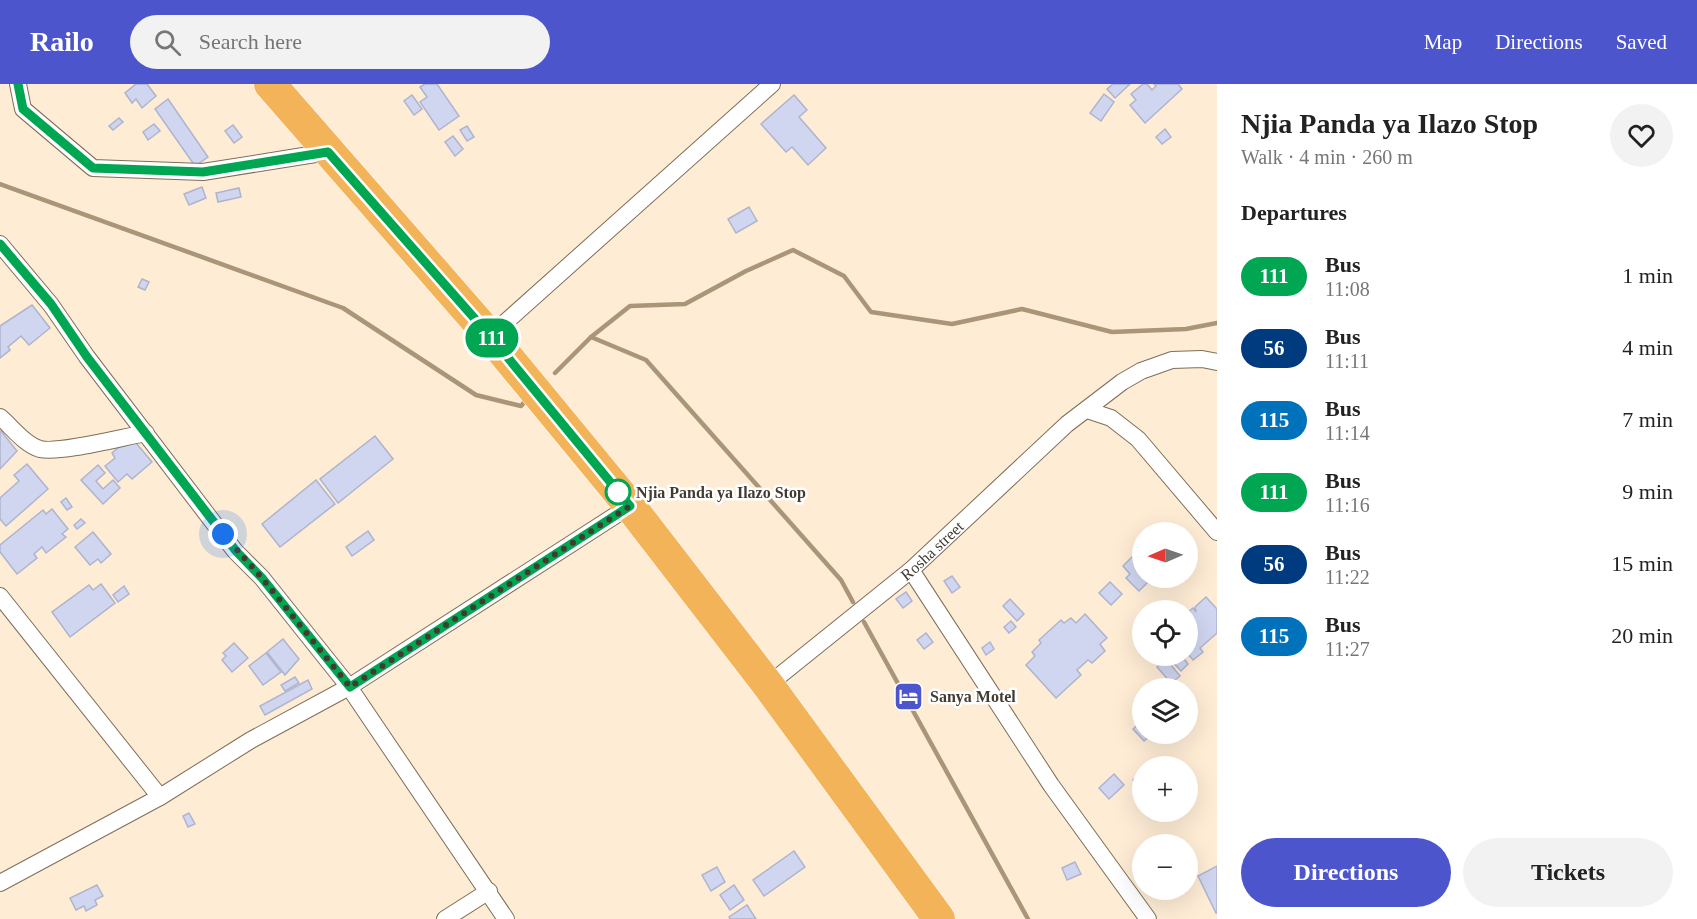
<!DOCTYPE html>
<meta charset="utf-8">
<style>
:root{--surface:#fff;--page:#f2f2f2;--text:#222;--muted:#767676;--accent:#4c55cb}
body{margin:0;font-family:"Times New Roman",serif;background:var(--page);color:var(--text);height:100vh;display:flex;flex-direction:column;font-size:22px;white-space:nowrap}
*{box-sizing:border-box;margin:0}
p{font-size:20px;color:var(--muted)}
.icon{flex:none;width:33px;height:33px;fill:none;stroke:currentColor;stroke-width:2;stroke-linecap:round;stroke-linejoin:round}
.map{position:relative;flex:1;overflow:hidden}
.side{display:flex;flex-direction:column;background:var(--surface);width:480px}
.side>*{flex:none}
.badge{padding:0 12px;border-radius:20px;font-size:21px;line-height:39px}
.needle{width:39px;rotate:268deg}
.fabs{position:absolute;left:1132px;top:438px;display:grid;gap:12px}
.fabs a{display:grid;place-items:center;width:66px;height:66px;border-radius:50%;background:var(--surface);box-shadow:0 6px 24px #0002;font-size:30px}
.you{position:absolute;width:30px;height:30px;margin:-15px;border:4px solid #fff;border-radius:50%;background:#1a73e8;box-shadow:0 0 0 9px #1a73e833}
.map>.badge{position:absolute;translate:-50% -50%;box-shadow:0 0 0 3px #fff}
h2{padding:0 24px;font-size:22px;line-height:54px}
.round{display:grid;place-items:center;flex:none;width:63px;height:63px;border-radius:32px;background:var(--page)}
.summary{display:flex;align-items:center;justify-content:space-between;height:102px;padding:0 24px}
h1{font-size:28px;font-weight:700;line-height:45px}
.action{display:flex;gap:12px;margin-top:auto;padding:12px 24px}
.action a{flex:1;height:69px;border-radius:36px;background:var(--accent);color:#fff;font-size:24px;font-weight:700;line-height:69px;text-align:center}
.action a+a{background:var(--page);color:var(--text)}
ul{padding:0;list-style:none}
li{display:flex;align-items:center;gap:18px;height:72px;padding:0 24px}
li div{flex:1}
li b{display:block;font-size:22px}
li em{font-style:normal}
li .badge{min-width:66px;font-weight:700;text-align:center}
header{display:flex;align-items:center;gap:36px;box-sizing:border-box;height:84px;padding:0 30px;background:var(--accent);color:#fff}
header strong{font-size:28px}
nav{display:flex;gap:33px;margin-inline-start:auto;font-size:21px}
.search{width:420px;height:54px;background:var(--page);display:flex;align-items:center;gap:15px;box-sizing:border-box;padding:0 21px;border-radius:33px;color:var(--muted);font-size:22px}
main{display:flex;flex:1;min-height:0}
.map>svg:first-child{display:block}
</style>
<header>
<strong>Railo</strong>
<div class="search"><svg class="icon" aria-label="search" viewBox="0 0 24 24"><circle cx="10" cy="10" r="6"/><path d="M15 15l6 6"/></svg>Search here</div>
<nav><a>Map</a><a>Directions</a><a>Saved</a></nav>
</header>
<main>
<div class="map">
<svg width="1217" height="835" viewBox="0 0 1217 835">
<rect width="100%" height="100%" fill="#feecd5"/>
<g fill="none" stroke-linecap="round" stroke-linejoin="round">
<!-- stream -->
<g stroke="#aa9578" stroke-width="4.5">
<polyline points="0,100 343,224 476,311 521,322 527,315"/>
<polyline points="591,253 630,222 685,220 746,187 793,166 844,192 871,228 952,240 1022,225 1112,248 1186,245 1217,239"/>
<polyline points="555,289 591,253 646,276 841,496 853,518"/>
<polyline points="864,538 1028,835"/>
</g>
</g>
<!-- building -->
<g fill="#d0d6f0" stroke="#aeb4cd" stroke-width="1.5">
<polygon points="136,0 147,0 156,12 142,24 136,15 132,19 125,9"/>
<polygon points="425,0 437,0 459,32 439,46 420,18 427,13 420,3"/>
<polygon points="1113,0 1130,0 1115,14 1107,5"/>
<polygon points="1143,0 1147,0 1152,6 1156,2 1154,0 1178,0 1182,5 1145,39 1130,21 1136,16 1131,10"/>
<polygon points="1104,10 1114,18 1101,37 1090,29"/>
<polygon points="412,11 422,25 414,31 404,17"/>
<polygon points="794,11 807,26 799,33 826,64 808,81 792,63 786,68 761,40"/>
<polygon points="168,15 208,73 195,82 155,25"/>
<polygon points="119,34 123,38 113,46 109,42"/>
<polygon points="154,40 160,47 148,56 143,48"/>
<polygon points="233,41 242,53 234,59 225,47"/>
<polygon points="467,42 474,53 467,57 460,46"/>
<polygon points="1165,45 1171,53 1162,60 1156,53"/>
<polygon points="453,52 463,65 455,72 445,58"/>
<polygon points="202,103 206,114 189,121 184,110"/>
<polygon points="239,104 241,113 218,118 216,109"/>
<polygon points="749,123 757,137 736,149 728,135"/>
<polygon points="142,195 149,198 145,206 138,203"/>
<polygon points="32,221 50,244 29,261 21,252 8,263 10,266 0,274 0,242"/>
<polygon points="1,347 17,367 0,385 0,348"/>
<polygon points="375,352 393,375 338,419 320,395"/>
<polygon points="131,353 152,378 132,395 127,390 118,398 105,382 115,374 112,369"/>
<polygon points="27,380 48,405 6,442 0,435 0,414 19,397 14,391"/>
<polygon points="98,381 105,389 96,397 103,405 113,396 120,404 103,420 81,396"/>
<polygon points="316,396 335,420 280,463 262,440"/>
<polygon points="66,414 72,423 67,426 61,418"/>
<polygon points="52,425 68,445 62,450 66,453 46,469 42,463 34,470 37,474 17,490 0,468 0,461 43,426 46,430"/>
<polygon points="81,435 85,439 77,445 74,441"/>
<polygon points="368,447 374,456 352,472 346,463"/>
<polygon points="93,448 111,470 101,479 98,475 90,481 75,463"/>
<polygon points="1143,462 1143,494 1152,494 1139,507 1126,494 1130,490 1123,482"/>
<polygon points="952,492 960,503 952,509 944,497"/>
<polygon points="1110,498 1122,510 1111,521 1099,509"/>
<polygon points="101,500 115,519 70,553 52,528 89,501 93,506"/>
<polygon points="124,502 129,510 118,518 113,511"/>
<polygon points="906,508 912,517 903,524 896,515"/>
<polygon points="1206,513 1217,525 1217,549 1200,564 1203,568 1193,576 1189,571 1184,575 1188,580 1181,587 1167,572 1188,572 1188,528 1193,524 1196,528 1195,523"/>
<polygon points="1010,515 1024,530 1017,537 1003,522"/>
<polygon points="1085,530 1107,554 1100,560 1105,567 1092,579 1088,576 1077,586 1081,591 1056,614 1026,581 1035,572 1032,568 1041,559 1039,556 1061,536 1064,539 1071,534 1076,539"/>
<polygon points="1011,537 1016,543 1009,549 1004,543"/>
<polygon points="926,549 933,558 924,565 917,556"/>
<polygon points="283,555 299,575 285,591 267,568"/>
<polygon points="990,558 994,565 986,571 982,564"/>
<polygon points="234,559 248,574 232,588 222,576 226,572 223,569"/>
<polygon points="266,569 281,588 263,601 249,582"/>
<polygon points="1166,575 1180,592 1171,599 1157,583"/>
<polygon points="295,593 299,599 285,607 281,601"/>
<polygon points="308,596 312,605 265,631 260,622"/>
<polygon points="1143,636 1143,650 1152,650 1144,657 1133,645"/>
<polygon points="1143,687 1143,715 1137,710 1142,705 1133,696"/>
<polygon points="1114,690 1124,701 1109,715 1099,704"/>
<polygon points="189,729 195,740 188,743 183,732"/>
<polygon points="794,767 805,783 764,812 753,796"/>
<polygon points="1075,778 1081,790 1067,796 1062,784"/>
<polygon points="1217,782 1217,829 1216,829 1198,792"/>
<polygon points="717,783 725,798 711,807 702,791"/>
<polygon points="97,801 103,812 95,816 97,821 86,827 84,822 76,826 70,814"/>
<polygon points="734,801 744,816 730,826 720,811"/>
<polygon points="747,821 756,835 730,835 729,833"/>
</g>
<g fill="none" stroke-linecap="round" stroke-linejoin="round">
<defs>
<g id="street">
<polyline points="18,0 23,25 93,84 203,88 328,68"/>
<polyline points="0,160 51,221 87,273 235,467 262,494 349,603 506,835"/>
<polyline points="490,252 772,0"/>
<polyline points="1087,326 1111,334 1138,355 1217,448"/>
<path d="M0,333c12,10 24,27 40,32 19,5 83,-12 106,-16"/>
<polyline points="911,486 1051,701 1148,835"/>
<polyline points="0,512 160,713"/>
<path id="s1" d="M768,601l143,-115 156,-146 55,-42 19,-11 31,-11 30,-1 15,3"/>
<polyline points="0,799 160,713 251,656 349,603 630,422"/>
<polyline points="445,835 489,807"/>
</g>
<polyline id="highway" points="270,0 490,252 630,422 768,601 939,835"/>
</defs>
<!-- street casing -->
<use href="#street" stroke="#7e6e59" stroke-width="18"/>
<!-- highway casing -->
<use href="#highway" stroke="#fff" stroke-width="33"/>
<!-- street -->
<use href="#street" stroke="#fff" stroke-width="16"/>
<!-- highway -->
<use href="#highway" stroke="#f3b358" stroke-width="32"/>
</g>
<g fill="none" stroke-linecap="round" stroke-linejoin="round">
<defs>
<polyline id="line" points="0,160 51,220 87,273 236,467 262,494 350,603 630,422 490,252 328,68 203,88 93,84 23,25 18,0"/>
</defs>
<!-- line casing -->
<use href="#line" stroke="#fff" stroke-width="14"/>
<!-- line -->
<use href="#line" stroke="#00a651" stroke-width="9"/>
<!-- walk -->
<polyline stroke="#423b31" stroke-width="6" stroke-dasharray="0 10.8" points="223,450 262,494 350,603 630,422 618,408"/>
</g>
<!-- icons -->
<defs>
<symbol id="hotel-square" viewBox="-11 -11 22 22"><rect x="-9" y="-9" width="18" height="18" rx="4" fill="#4c55cb" stroke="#fff"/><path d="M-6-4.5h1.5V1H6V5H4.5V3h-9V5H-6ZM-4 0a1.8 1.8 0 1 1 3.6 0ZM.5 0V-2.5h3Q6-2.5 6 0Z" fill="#fff"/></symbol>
</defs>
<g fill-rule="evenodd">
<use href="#hotel-square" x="892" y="596" width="33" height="33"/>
</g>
<!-- markers -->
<circle fill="#fff" stroke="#00a651" stroke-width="3" cx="618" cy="408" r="12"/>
<g text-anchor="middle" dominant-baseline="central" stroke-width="5" stroke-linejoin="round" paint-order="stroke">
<!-- stop labels -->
<g font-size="16" font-weight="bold" fill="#423b31" stroke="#fff" text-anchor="start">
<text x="636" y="408">Njia Panda ya Ilazo Stop</text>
</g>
<!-- street labels -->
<g font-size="16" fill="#423b31" stroke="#fff">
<text stroke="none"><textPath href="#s1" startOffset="212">Rosha street</textPath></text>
</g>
<!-- poi labels -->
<g font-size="16" font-weight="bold" fill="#423b31" stroke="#fff" text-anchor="start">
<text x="930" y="612">Sanya Motel</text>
</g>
</g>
</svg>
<div class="fabs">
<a><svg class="needle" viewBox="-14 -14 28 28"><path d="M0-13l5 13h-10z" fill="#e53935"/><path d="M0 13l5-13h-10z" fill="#767676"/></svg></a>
<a><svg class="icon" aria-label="locate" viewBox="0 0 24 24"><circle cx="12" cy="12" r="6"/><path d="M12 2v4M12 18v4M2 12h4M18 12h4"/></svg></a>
<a><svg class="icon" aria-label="layers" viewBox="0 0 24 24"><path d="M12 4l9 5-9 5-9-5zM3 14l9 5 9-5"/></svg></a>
<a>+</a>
<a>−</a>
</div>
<div class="you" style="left:223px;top:450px"></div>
<b class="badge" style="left:492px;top:254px;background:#00a651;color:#fff">111</b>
</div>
<section class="side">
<div class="summary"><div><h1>Njia Panda ya Ilazo Stop</h1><p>Walk · 4 min · 260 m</p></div><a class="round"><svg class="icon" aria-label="heart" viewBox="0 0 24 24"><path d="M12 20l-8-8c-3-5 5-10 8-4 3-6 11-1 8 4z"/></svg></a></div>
<h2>Departures</h2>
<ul>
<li><span class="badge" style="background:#00a651;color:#fff">111</span><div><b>Bus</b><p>11:08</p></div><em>1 min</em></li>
<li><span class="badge" style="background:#003b80;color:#fff">56</span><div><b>Bus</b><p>11:11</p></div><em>4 min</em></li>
<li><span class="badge" style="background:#0072bc;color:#fff">115</span><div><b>Bus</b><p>11:14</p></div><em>7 min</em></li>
<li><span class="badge" style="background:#00a651;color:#fff">111</span><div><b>Bus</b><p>11:16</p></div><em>9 min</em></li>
<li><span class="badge" style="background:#003b80;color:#fff">56</span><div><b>Bus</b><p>11:22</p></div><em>15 min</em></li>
<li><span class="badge" style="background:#0072bc;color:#fff">115</span><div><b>Bus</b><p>11:27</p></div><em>20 min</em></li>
</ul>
<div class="action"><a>Directions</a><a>Tickets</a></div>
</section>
</main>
